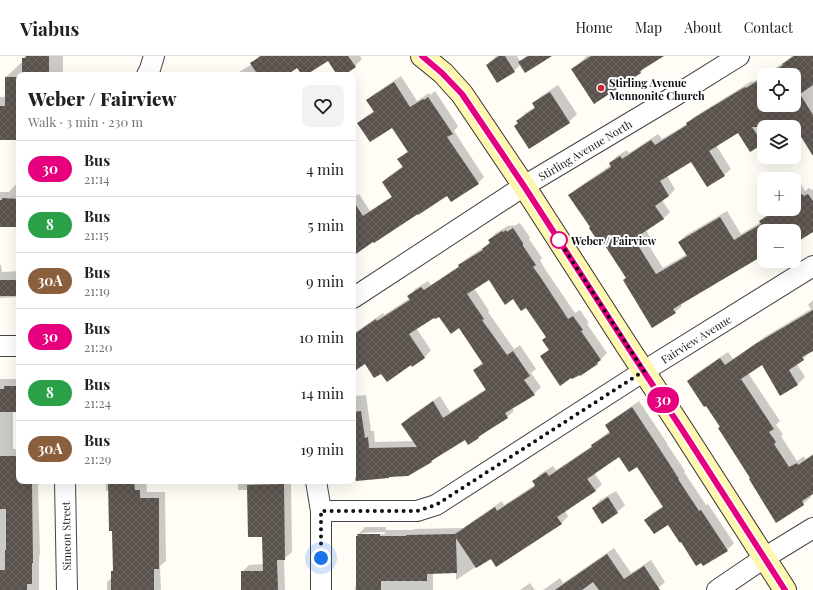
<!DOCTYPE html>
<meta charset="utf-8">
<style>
:root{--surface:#fff;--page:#f2f2f2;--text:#202124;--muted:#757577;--line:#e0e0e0}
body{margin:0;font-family:"Playfair Display",serif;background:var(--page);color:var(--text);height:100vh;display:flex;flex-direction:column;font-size:15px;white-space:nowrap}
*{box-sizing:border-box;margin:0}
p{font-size:13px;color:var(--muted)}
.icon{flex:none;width:22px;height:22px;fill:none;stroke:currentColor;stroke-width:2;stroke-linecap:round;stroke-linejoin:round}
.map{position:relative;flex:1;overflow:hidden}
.drawer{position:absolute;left:16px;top:16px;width:340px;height:412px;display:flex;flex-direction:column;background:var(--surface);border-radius:8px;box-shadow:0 4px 16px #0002}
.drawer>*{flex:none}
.badge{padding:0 8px;border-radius:13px;font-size:14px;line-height:26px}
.fabs{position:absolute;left:757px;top:12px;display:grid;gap:8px}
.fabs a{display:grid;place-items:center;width:44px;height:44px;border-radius:8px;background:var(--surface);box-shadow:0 4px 16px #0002;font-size:20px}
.you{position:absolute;width:20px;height:20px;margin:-10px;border:3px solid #fff;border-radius:50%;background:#1a73e8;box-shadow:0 0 0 6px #1a73e833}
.map>.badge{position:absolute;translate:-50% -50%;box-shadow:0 0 0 2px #fff}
.round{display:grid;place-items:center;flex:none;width:42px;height:42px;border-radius:8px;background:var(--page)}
.head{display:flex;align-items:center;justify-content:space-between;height:68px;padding:0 12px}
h1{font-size:19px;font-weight:800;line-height:30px}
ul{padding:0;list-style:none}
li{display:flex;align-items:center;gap:12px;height:56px;padding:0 12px;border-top:1px solid var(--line)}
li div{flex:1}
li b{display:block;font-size:15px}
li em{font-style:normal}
li .badge{min-width:44px;font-weight:700;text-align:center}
header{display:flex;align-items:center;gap:24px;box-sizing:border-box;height:56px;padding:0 20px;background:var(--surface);border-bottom:1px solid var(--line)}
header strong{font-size:19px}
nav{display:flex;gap:22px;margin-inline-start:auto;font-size:14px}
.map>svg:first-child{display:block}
</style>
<header>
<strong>Viabus</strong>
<nav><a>Home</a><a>Map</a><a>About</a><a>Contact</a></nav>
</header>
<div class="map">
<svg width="813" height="534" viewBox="0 0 813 534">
<defs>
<pattern id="building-cross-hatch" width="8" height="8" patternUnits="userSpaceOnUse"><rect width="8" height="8" fill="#5a524d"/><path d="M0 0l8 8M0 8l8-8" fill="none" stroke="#6d6662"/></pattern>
</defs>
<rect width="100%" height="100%" fill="#fffdf5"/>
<!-- shadow -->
<g fill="#0003" fill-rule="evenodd">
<polygon points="25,0 63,0 63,19 19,19 19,83 1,83 0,84 0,41 5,41 6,39 6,21 21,7 23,7 23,2"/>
<polygon points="259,0 360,0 362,3 355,10 328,3 304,19 298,10 285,19 236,19 239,16 252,8"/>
<polygon points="496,0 517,0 520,5 527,0 543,0 521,8 514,15 487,9"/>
<polygon points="587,0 662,0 648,8 641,16 594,46 573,13"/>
<polygon points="792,0 813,0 813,98 795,68 790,71 764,71 764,86 750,94 739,75 716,89 731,113 724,119 692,105 667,120 675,133 669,140 662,144 670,156 663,163 646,174 650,181 646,185 663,212 687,198 679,186 686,179 727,155 741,178 761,166 760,165 767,158 776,153 794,153 794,123 792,123 796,120 805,135 809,132 811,134 813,133 813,173 794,186 794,175 764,175 764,198 681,247 682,250 675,256 627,221 602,184 591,171 570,140 576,133 611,109 610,107 617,100 627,94 629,97 658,78 662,83 687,68 694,61 710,51 752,25 753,26 764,19 764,49 794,49 794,19 764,19 785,6"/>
<polygon points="401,20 417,45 429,37 430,39 435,35 458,70 454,75 484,121 478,127 447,138 353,198 353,142 359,138 370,155 392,140 383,126 389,120 403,110 399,103 408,95 392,70 359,67 365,61 374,55 367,45 374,38"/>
<polygon points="558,29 577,58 569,66 530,92 518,65 525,57 535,51 533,47 541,40"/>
<polygon points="17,127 19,127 19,170 0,170 0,136 9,136"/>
<polygon points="520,167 529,180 530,182 529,183 542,202 540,204 545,213 575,257 580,254 589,267 587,268 607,297 597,307 542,301 550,293 546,281 526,250 489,222 474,232 489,255 488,256 514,293 520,289 536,313 531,317 541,331 534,338 512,352 514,355 507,361 483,377 478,382 465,382 436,401 431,406 353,421 353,342 355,340 366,339 371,375 374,375 375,386 414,385 402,368 409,361 440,340 450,356 486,333 474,314 483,306 459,271 440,259 434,260 416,272 431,294 425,301 412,309 411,308 382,316 365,306 353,308 353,274 354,273 356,276 383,257 384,259 410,242 409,240 415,233 428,225 431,229 459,210 466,203 487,189 490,186 489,184 496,177 509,169 510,170 513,169 514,170"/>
<polygon points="0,209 1,209 2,216 19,215 19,241 0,242"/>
<polygon points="813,244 813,293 803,303 796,307 805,321 798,328 781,338 762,307 748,317 780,365 776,369 783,378 781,380 797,405 804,400 805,403 813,398 813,436 809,439 811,441 803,448 751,422 721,370 688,325 695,318 728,296 733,303 766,280 811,253 808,249"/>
<polygon points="0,323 19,323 19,355 13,355 13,393 19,393 19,425 39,425 38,430 40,499 39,500 39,534 0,534"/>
<path d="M639,345l28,42v1l18,27 -1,1 22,33 2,-1 26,39 -7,7 -46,-9 -13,-18 -22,-3 6,-7 12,-7 -27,-41 -17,-9 -26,17 8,11 -7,7 -30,20 3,5 -6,7 -66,42 -5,-8 -35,23v-8l-23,1v17h-78v-3l2,-2v-49l8,-9h21v3h26l2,-1 49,-1 39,-27 2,4 32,-21 -2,-3 6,-7 13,-8 3,4 36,-24 7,-7 11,-8 -4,-6 7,-6zM385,476v2l-23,1v-2z"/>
<polygon points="106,425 146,425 147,436 165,436 166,505 160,510 161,534 107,534 107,526 112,522 112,515 114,513 113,474 109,435 106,435"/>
<polygon points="238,425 291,425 292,496 284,503 285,534 242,534 242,516 249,509 263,508 263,480 248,434 238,434"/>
<polygon points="616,435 625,449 617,456 593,452 600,444"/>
<polygon points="614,492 631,517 651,504 665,526 656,534 543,534 560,522 563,527"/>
<polygon points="530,527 535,534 520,534"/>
</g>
<!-- building -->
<g fill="url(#building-cross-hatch)">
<polygon points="26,0 49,0 49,19 22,19 22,2 26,2"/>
<polygon points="261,0 348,0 356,11 344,19 337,19 328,5 306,19 302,19 297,12 287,19 258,19 250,7"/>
<polygon points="499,0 505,0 515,16 497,27 486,9"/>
<polygon points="528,0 552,0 525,17 518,6"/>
<polygon points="591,0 664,0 640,15 641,17 594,48 571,13"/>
<polygon points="794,0 813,0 813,29 800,38 813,59 813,100 795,71 752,71 763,88 750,96 738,77 709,95 725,120 707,131 691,106 660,125 669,140 655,150 664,163 638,180 644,188 639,191 656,218 658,217 687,200 678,186 720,161 734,184 761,168 759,165 779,153 793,153 794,155 794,143 802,138 804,140 808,138 813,145 813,176 794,188 794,175 765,175 764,173 764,199 673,253 676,257 652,272 623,224 626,222 602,185 599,187 589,172 590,171 568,139 611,111 609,107 620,100 622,103 651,84 655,89 687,69 686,67 702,57 745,31 746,32 764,21 764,49 794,49 794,19 767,19 783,9 782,8"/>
<polygon points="5,21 19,21 19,84 0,84 0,50 5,50"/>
<polygon points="394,26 410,51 423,43 424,44 428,41 453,78 447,81 479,128 451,146 447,140 418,159 418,158 374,187 373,186 353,200 353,145 363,160 392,141 382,126 403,111 397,103 408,96 392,72 370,86 357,67 374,56 366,44"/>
<polygon points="550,36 570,67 529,93 514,70 518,67 516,65 535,52 532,47"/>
<polygon points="2,142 19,143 19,171 0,171 0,144 2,144"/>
<polygon points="513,172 523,187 523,190 536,209 533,211 539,219 568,263 573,260 583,274 581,275 601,304 597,307 598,308 580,320 580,319 572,323 571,322 560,330 540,300 549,294 542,284 546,281 526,252 521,255 513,243 505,249 489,224 467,238 484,263 482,264 507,299 513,295 530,320 524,324 535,339 505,357 508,362 478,381 479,382 468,389 465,384 431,405 432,406 408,420 389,421 389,422 356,425 355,422 353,422 353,356 361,355 365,382 368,381 369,392 417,391 401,368 433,345 443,362 486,334 473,314 483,308 459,272 451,278 439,261 435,263 434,262 409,278 425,302 412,311 411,309 387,326 381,318 374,322 365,308 353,316 353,279 376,263 377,265 410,244 407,240 421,231 424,234 459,211 458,209 483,194 482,193 490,187 488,184 502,175 503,176 506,174 507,176"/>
<rect x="0" y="224" width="19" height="16"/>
<polygon points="813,254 813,295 802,301 804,304 789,314 798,329 780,340 762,309 741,323 774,373 769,376 776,386 774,388 789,411 797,407 798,409 813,399 813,438 802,445 804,449 776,467 749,423 750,422 718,372 720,371 706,350 704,351 687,325 720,302 725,309 757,287"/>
<polygon points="4,330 17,330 18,333 19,333 19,356 0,356 0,333 4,333"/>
<polygon points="632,351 661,395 679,423 678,423 699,455 701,454 728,495 703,510 701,507 696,510 681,486 680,487 668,469 654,478 644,464 663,451 637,411 629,416 619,401 587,423 596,435 557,461 562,468 496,511 491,503 476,512 456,482 457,517 427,518 427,525 381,525 381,534 356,534 356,480 358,480 357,478 380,478 380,480 406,480 406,479 455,478 495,451 497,455 534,431 535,429 532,425 546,416 549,420 592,391 591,389 610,377 605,369"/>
<polygon points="0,400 19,400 19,426 32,426 33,507 32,507 32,528 27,528 27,534 0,534 0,514 5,514 5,494 6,494 6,453 0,453"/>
<polygon points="108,425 134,425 135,434 140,434 140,442 159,442 159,513 154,513 154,534 111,534 111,515 113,515 112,475 109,475"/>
<polygon points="284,428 285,504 277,504 278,534 241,534 241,515 263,515 262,481 248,481 247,429"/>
<polygon points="608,441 618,457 602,468 592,452"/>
<polygon points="607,498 624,523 644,510 660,534 599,534 593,526 582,534 555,534"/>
</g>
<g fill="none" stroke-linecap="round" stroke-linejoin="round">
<defs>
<g id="street">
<polyline points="147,19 150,13 154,0"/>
<polyline points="353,242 524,130 673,41 739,0"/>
<polyline points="0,290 19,290"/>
<polyline points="65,425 67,534"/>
<polyline points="316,425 321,455 321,534"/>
<polyline points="321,455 417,455 436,449 644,315 813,210"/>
<polyline points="717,534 764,502 813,472"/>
</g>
<polyline id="secondary" points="422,0 443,17 462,38 524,130 629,293 683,375 785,534"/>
</defs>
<!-- street casing -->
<use href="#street" stroke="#444" stroke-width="22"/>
<!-- secondary casing -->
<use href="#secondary" stroke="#333" stroke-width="24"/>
<!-- street -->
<use href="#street" stroke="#fff" stroke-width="20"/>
<!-- secondary -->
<use href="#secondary" stroke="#fff6b0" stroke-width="22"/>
</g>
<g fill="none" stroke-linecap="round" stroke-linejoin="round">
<defs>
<polyline id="line" points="422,0 442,17 462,38 524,130 629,293 683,375 785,534"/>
</defs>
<!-- line casing -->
<use href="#line" stroke="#fff" stroke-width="9"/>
<!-- line -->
<use href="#line" stroke="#e6007e" stroke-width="6"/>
<!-- walk -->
<polyline stroke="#111" stroke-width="4" stroke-dasharray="0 7.2" points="321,502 321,455 417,455 436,449 644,315 556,180 559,184"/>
</g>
<!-- markers -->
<circle fill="#c4262e" stroke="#fff" stroke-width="1.5" cx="601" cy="32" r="4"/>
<circle fill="#fff" stroke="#e6007e" stroke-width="2" cx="559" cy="184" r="8"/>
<g text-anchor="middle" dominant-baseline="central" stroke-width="4" stroke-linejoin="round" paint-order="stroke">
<!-- poi labels -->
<g font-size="11" font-weight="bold" fill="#111" stroke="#fff" text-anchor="start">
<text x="609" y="26">Stirling Avenue<tspan x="609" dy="13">Mennonite Church</tspan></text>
</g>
<!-- street labels -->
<g font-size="11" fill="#111" stroke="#fff">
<text transform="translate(585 94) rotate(-31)">Stirling Avenue North</text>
<text transform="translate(696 283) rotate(-32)">Fairview Avenue</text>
<text transform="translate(66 480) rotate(-91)">Simeon Street</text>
</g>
<!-- stop labels -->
<g font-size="11" font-weight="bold" fill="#111" stroke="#fff" text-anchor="start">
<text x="571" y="184">Weber / Fairview</text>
</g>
</g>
</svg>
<div class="fabs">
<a><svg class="icon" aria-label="locate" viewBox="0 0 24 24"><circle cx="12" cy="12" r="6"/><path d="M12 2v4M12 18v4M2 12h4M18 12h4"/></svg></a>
<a><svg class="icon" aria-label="layers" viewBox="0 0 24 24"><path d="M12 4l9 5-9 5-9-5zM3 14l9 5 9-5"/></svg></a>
<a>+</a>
<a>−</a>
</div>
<div class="you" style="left:321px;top:502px"></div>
<b class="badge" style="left:663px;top:344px;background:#e6007e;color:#fff">30</b>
<section class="drawer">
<div class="head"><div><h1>Weber / Fairview</h1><p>Walk · 3 min · 230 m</p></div><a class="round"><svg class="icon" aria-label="heart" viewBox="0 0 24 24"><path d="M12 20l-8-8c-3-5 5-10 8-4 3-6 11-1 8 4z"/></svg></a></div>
<ul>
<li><span class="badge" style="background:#e6007e;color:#fff">30</span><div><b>Bus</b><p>21:14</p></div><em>4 min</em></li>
<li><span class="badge" style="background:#2ba147;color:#fff">8</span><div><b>Bus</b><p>21:15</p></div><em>5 min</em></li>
<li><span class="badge" style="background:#8b5e3c;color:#fff">30A</span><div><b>Bus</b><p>21:19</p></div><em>9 min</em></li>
<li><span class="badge" style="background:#e6007e;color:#fff">30</span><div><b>Bus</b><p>21:20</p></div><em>10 min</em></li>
<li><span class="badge" style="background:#2ba147;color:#fff">8</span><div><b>Bus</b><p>21:24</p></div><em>14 min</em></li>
<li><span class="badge" style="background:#8b5e3c;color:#fff">30A</span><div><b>Bus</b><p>21:29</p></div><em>19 min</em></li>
</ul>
</section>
</div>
